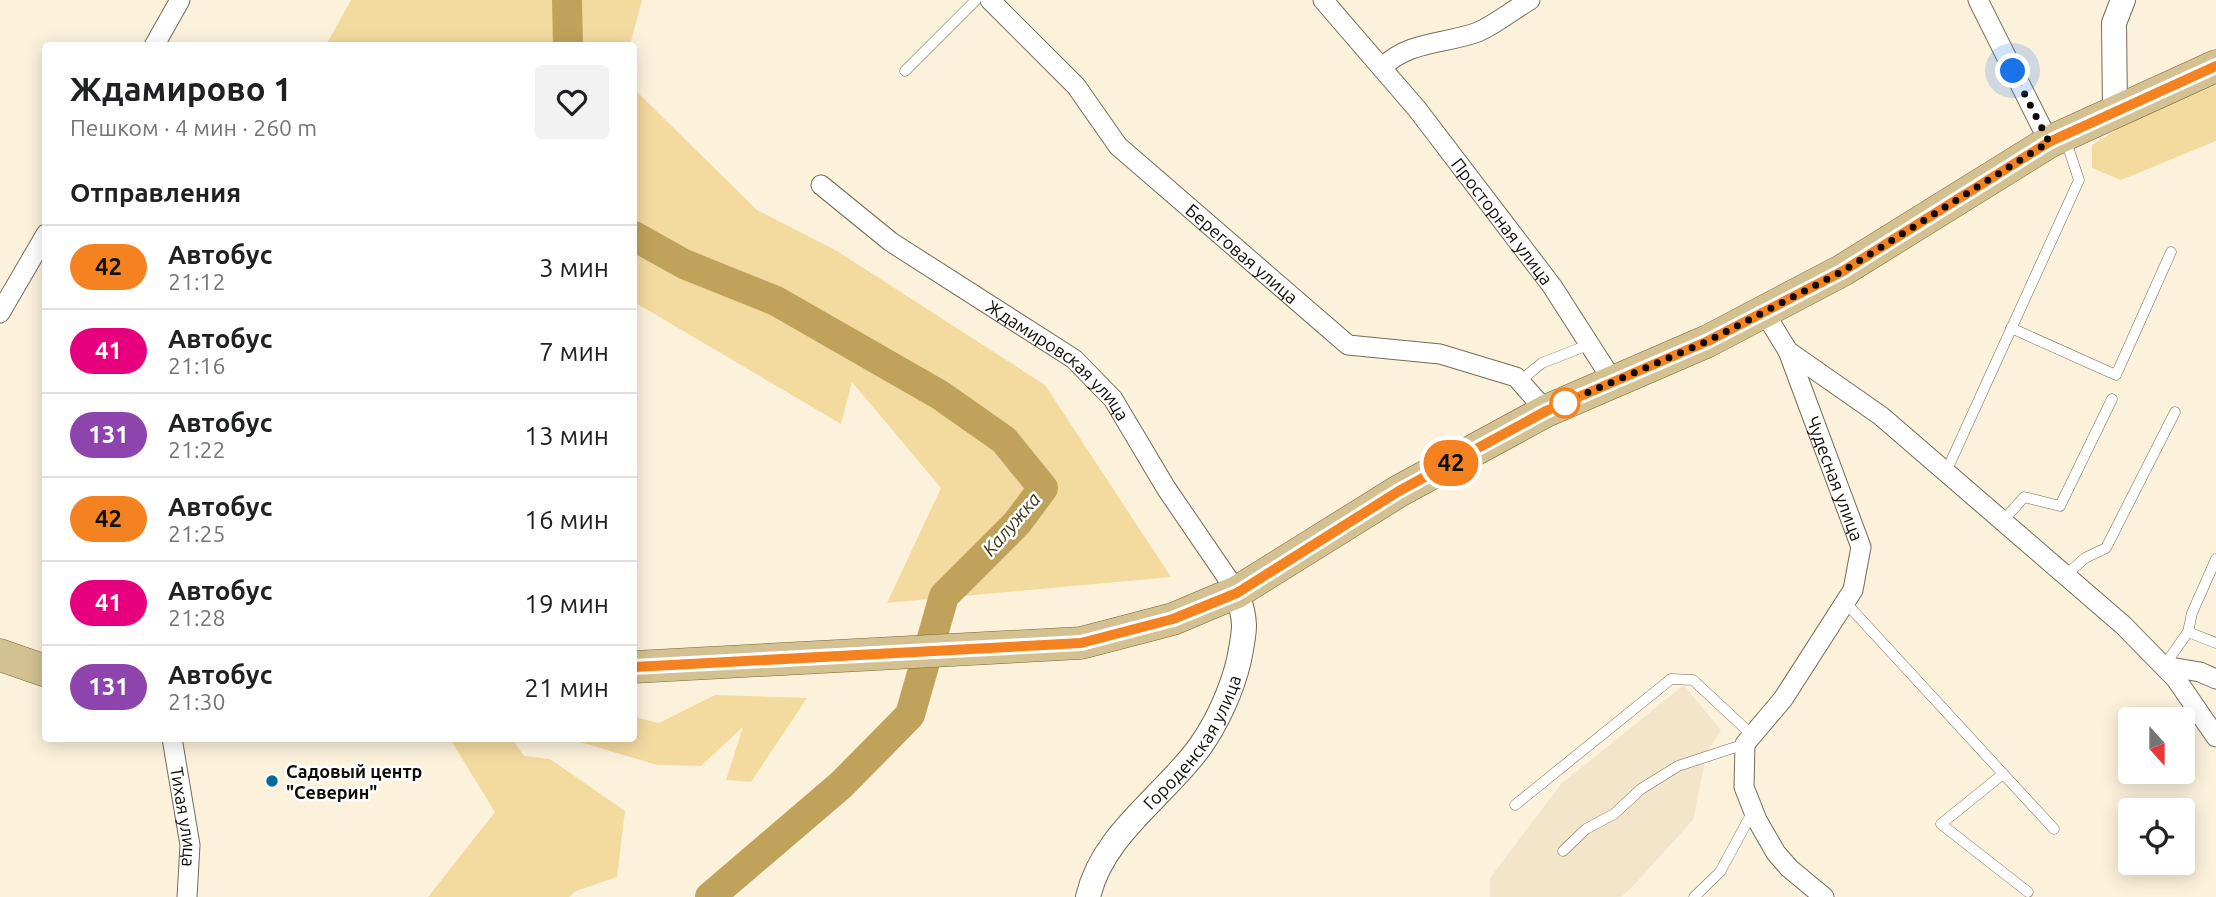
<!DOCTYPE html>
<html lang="ru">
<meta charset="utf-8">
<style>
:root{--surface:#fff;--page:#f2f2f2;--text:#202124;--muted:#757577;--line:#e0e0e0}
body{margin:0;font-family:Ubuntu,sans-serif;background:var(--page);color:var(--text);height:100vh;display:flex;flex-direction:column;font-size:26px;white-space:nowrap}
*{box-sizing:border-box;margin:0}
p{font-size:23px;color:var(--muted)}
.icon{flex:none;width:38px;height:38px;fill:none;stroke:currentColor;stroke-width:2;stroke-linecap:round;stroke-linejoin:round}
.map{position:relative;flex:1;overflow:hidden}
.sheet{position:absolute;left:42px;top:42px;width:595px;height:700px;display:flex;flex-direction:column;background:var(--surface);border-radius:7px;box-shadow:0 4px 18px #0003}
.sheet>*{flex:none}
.badge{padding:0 14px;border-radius:23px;font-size:24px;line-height:46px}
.needle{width:46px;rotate:159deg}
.tools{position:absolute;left:2118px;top:707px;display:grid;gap:14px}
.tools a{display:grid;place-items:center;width:77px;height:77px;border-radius:7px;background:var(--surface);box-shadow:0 4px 18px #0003;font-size:35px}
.you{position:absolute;width:35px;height:35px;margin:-18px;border:5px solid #fff;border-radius:50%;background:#1a73e8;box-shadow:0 0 0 10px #1a73e833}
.map>.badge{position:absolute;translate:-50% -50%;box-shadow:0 0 0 4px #fff}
h2{padding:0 28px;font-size:26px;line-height:63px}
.round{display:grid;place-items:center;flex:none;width:74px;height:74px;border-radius:7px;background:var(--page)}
.head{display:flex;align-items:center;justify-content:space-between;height:119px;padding:0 28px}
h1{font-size:33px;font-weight:700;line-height:52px}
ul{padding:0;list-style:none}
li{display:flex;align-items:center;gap:21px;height:84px;padding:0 28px;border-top:2px solid var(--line)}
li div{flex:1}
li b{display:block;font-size:26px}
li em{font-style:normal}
li .badge{min-width:77px;font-weight:700;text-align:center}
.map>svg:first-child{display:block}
</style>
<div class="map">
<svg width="2216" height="897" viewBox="0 0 2216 897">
<rect width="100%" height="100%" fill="#fcf2dc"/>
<!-- built -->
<polygon fill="#f2e5c9" points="1684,685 1721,730 1707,752 1693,820 1632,887 1621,897 1490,897 1490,878 1561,784"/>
<!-- green -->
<g fill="#f3da9f">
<polygon points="351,0 642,0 630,45 326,45"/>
<polygon points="2216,85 2216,141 2121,180 2092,168 2092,145 2122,126"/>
<polygon points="634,89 757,210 837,251 1045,385 1171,577 887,603 941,488 852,382 841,424 634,302"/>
<polygon points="715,695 807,698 751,782 726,780 743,727 701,766 657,765 570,739 634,738 634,717 659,723"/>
<polygon points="450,739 512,739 524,756 550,759 625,811 617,877 576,891 569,897 428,897 495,812"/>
</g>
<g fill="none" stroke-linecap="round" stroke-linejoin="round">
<!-- river -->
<g stroke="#c0a25b" stroke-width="30">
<polyline points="567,0 568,46"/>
<polyline points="634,236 684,264 776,301 940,395 1004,440 1043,488 1017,523 944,596 910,715 841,785 710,897"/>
</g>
<defs>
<g id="service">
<polyline points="905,71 976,0"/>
<polyline points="2011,328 2116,375 2171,252"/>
<polyline points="1520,381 1542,363 1588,345"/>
<polyline points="1946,472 2079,180 2065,138"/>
<polyline points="2003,521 2024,497 2060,506 2112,399"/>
<polyline points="2065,576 2085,558 2106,548 2175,412"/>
<polyline points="1845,602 2054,829"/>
<polyline points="2188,632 2192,613 2216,559"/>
<polyline points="2164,666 2188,632 2216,643"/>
<polyline points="2003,774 1941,824 2028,892"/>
<polyline points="1515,805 1671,679 1693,680 1752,735"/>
<polyline points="1563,851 1586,829 1614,814 1641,789 1678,766 1745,744"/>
<polyline points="1694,897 1720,872 1753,811"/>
</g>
<g id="minor">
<path id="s1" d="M990,0l86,86 42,60 230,199 92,9 76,23 30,34"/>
<path id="s2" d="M1323,0l94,109 135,177 61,95"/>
<polyline points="1978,0 2049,142"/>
<polyline points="154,46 180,0"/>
<path d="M1383,67c25,-26 63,-23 95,-35 18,-8 35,-22 52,-32"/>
<path id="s3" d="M821,185l70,57 183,117 39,40 53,89 71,104"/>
<polyline points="1764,312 1788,351 1881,416 2123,625 2176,679 2216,737"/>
<polyline points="0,313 46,234"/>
<path id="s4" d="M1788,351l73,196 -8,43 -70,109 -38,45 -1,43 13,33 19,33 13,15 35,29"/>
<polyline points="2164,666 2200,672 2216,679"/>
<path id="s5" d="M172,738l18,107 -3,52"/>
</g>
<g id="tertiary">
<polyline points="2115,109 2114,23 2123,0"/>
<path id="s6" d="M1088,897c14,-62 75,-100 111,-149 18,-25 33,-58 40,-88 6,-31 8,-36 -2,-68"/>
</g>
<g id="primary">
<polyline points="0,655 46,671"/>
<polyline points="634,667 1081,643 1173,619 1237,592 1399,491 1546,411 1708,341 1843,270 2049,142 2216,66"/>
</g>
</defs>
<!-- service casing -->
<use href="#service" stroke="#746c59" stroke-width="11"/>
<!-- minor casing -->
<use href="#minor" stroke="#746c59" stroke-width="21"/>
<!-- tertiary casing -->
<use href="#tertiary" stroke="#746c59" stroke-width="26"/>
<!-- primary casing -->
<use href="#primary" stroke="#7b6631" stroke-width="33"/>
<!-- service -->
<use href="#service" stroke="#fff" stroke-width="10"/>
<!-- minor -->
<use href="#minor" stroke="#fff" stroke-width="19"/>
<!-- tertiary -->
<use href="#tertiary" stroke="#fff" stroke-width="24"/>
<!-- primary -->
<use href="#primary" stroke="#d3c192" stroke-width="32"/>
</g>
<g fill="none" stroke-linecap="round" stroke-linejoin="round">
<defs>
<polyline id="line" points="634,667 1081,643 1173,619 1237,593 1399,491 1546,411 1708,341 1843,271 2049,142 2216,66"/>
</defs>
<!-- line casing -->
<use href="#line" stroke="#fff" stroke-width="16"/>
<!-- line -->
<use href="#line" stroke="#f58220" stroke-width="10"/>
<!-- walk -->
<polyline stroke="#0e0b05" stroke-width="7" stroke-dasharray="0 12.6" points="1565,403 1559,405 1708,341 1843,271 2049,142 2013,71"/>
</g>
<!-- markers -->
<circle fill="#fff" stroke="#f58220" stroke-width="3.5" cx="1565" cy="403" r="14"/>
<circle fill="#066b99" stroke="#fff" stroke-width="2.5" cx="272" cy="781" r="7"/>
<g text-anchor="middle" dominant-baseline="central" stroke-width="5" stroke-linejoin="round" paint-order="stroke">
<!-- street labels -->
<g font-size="18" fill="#0e0b05" stroke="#fff">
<text stroke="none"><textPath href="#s2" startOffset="285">Просторная улица</textPath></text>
<text stroke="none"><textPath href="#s1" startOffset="359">Береговая улица</textPath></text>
<text stroke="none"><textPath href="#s3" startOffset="296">Ждамировская улица</textPath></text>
<text stroke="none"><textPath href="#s4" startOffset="136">Чудесная улица</textPath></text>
<text stroke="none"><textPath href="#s6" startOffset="189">Городенская улица</textPath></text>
<text stroke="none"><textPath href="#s5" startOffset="80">Тихая улица</textPath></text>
</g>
<!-- poi labels -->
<g font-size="18" font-weight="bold" fill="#0e0b05" stroke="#fff" text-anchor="start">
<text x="286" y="771">Садовый центр<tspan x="286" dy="21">"Северин"</tspan></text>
</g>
<!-- water labels -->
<g font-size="19" font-style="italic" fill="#423515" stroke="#fff">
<text transform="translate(1011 524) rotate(-49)">Калужка</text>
</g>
</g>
</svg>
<div class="tools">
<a><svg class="needle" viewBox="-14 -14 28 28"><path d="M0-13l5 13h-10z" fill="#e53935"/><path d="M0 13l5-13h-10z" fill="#757577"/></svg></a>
<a><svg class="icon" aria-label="locate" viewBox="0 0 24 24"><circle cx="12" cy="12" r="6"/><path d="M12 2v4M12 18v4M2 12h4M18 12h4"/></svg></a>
</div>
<div class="you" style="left:2013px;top:71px"></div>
<b class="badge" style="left:1451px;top:463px;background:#f58220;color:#111">42</b>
<section class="sheet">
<div class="head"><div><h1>Ждамирово 1</h1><p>Пешком · 4 мин · 260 m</p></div><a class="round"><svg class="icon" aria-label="heart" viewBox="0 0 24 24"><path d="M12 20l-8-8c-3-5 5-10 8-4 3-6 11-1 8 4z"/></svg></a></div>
<h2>Отправления</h2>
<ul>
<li><span class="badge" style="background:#f58220;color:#111">42</span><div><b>Автобус</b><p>21:12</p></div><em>3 мин</em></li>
<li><span class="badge" style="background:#e6007e;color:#fff">41</span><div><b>Автобус</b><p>21:16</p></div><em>7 мин</em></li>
<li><span class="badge" style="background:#8e44ad;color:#fff">131</span><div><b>Автобус</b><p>21:22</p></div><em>13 мин</em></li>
<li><span class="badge" style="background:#f58220;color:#111">42</span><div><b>Автобус</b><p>21:25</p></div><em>16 мин</em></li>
<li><span class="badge" style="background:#e6007e;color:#fff">41</span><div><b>Автобус</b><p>21:28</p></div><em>19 мин</em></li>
<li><span class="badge" style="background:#8e44ad;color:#fff">131</span><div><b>Автобус</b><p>21:30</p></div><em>21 мин</em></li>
</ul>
</section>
</div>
